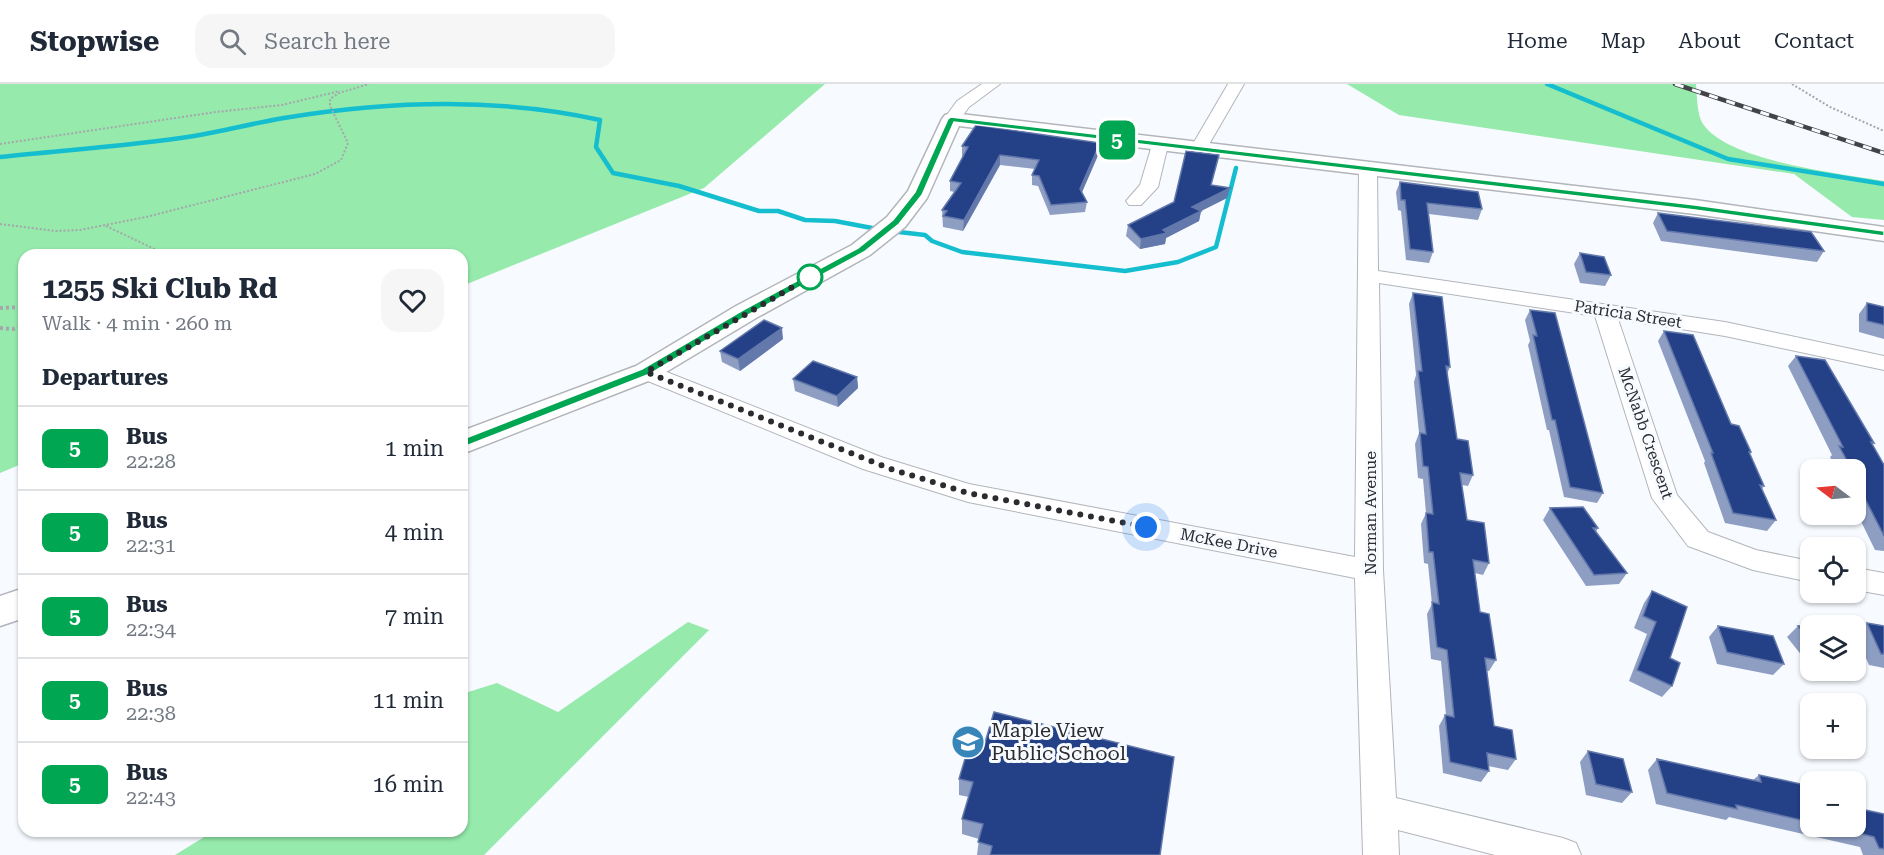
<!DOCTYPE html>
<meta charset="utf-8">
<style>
:root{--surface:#fff;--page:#f6f6f7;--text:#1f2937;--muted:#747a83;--line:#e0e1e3}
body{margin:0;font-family:"Roboto Serif",serif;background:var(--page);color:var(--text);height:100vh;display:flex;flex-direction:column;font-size:22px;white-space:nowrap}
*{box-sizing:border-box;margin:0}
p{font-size:20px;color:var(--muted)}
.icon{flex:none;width:33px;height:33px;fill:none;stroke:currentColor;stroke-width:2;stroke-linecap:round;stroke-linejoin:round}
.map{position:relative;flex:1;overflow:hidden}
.sheet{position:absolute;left:18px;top:165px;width:450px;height:588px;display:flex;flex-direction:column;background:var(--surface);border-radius:18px;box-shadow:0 2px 4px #0004}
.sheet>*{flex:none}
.badge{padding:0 12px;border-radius:9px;font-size:21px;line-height:39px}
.needle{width:39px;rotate:286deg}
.buttons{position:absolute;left:1800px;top:375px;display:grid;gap:12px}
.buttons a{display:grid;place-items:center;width:66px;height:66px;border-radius:12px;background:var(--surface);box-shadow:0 2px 4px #0004;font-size:30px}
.you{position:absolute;width:30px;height:30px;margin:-15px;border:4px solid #fff;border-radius:50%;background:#1a73e8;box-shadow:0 0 0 9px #1a73e833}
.map>.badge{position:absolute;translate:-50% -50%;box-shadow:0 0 0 3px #fff}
h2{padding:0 24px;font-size:22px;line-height:54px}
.round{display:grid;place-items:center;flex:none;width:63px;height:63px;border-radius:18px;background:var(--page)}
.summary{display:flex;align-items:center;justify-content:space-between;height:102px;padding:0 24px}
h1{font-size:28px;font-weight:700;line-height:45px}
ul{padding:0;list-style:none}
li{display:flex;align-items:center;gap:18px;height:84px;padding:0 24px;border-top:2px solid var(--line)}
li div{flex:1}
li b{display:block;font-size:22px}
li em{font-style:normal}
li .badge{min-width:66px;font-weight:700;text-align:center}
header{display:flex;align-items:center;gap:36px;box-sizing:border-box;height:84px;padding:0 30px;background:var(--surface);border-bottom:2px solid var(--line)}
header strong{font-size:28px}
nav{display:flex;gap:33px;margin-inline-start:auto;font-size:21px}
.search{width:420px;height:54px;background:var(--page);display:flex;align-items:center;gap:15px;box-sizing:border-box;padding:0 21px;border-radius:18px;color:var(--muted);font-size:22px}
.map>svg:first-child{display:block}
</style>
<header>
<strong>Stopwise</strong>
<div class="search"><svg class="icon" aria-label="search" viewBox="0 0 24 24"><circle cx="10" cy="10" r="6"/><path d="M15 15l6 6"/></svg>Search here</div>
<nav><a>Home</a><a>Map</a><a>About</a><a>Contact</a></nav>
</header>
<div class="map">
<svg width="1884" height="771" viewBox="0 0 1884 771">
<rect width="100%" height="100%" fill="#f7faff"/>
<!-- green -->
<g fill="#95eaac">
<polygon points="0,0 825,0 704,104 462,202 462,171 24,171 24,379 0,389"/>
<path d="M1347,0h349c1,12 1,31 7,40 26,38 137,49 181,57v39l-32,-3 -58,-43 -395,-59z"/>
<polygon points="688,538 709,546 484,771 175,771 214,747 462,747 462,610 497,599 558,628"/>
</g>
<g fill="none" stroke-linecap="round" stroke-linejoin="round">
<!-- stream -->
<g stroke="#15becf" stroke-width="4.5">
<polyline points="1547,0 1728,75 1884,100"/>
<path d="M0,73c65,-7 130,-11 194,-21 30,-5 60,-13 90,-18 104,-17 212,-21 316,2l-4,27 17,26 66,13 80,25h19l27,9 30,1 37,7"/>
<polyline points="899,148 925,151 932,157 962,168 1125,187 1178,178 1216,163 1236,84"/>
</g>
<defs>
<g id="street">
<polygon points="982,0 1000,0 969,23 958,38 946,38 944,35 957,17"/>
<polygon points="1228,0 1244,0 1204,69 1192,69 1190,65"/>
<polygon points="1160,56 1168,61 1158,103 1141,121 1129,121 1126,117 1140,101 1152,61"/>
<polygon points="1368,81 1374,82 1377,86 1378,187 1725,238 1884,272 1884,286 1725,252 1618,235 1677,411 1708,448 1756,466 1810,477 1810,498 1753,486 1688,462 1652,414 1595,232 1379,199 1383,486 1396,714 1563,754 1576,759 1581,771 1495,771 1398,746 1399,771 1363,771 1355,494 968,418 863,385 638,293 635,288 638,283 646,281 654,283 881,373 969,400 1355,473 1359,86 1362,82"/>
<polygon points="1856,484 1884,489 1884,511 1856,506"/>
</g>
<g id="secondary">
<polygon points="952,29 1695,116 1884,143 1884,157 1695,130 959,42 927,114 905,143 870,171 756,234 656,294 462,370 462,347 636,282 736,222 852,161 887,133 908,107 942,35 945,31"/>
<polygon points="24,504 24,534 0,542 0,512"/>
</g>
</defs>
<!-- street casing -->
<use href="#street" stroke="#b2b5bb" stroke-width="2"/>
<!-- secondary casing -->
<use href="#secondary" stroke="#b2b5bb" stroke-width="3"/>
<!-- path-far1 -->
<g stroke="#a5a7ab" stroke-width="2" stroke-dasharray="2 2" stroke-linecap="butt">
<polyline points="1792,0 1830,23 1884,47"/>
<polyline points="0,60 216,28 282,21 340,7"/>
<polyline points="0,140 56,147 80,146 146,133 315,90 341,76 348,59 330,22 330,15 339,9 369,0"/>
<polyline points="106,142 167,171"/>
</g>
<!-- path -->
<g stroke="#a5a7ab" stroke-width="4" stroke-dasharray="3 3" stroke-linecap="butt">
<polyline points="0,224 24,223"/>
<polyline points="0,244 13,245 24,242"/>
</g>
<!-- street -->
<use href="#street" fill="#fff" fill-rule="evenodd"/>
<!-- secondary -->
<use href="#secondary" fill="#fff" fill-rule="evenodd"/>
<defs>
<polyline id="rail" points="1675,0 1884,69"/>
</defs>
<!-- rail casing -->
<use href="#rail" stroke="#434448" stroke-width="4.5"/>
<!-- rail -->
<use href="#rail" stroke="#f7faff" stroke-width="3" stroke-dasharray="9" stroke-linecap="butt"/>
</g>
<!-- wall -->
<g fill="#8e9ec3">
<polygon points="962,62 1099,69 1082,108 1087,118 1085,128 1050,131 1038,102 1032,101 1032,91 1035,85 1000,81 963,147 943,143 942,126 954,108 950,107 950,97 963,72 962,72"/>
<polygon points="1400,98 1482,125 1478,136 1429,130 1433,168 1429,179 1406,176 1401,127 1398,126 1396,108"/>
<polygon points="1212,101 1227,114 1201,127 1199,137 1166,154 1165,160 1140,165 1126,152 1128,141"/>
<polygon points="1658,129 1824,167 1817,178 1661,157 1653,139"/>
<polygon points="1580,169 1611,191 1605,202 1580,199 1574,180"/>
<polygon points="1413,209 1450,283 1447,290 1457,355 1473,391 1468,402 1462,401 1467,436 1489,479 1483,491 1475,489 1480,528 1496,576 1489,587 1487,587 1494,642 1516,675 1508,686 1488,682 1489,687 1481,698 1443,689 1439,642 1445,631 1446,631 1441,577 1431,575 1427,530 1432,520 1428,480 1424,479 1421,440 1426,429 1423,395 1418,394 1415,360 1419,349 1414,298 1416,291 1409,220"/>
<polygon points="1867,219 1884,223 1884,255 1859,248 1859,230"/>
<polygon points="1530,226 1603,409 1597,419 1564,413 1549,346 1547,346 1528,261 1530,257 1525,236"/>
<polygon points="1664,247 1751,368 1750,370 1764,402 1762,405 1776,436 1767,447 1725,439 1704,379 1705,377 1658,257"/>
<polygon points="783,255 740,287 722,278 720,267"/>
<polygon points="1796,272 1874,359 1872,361 1884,381 1884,467 1875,466 1856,427 1856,386 1837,386 1830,373 1832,371 1788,282"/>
<polygon points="857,293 858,304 838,323 795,307 793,295"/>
<polygon points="1550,424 1598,444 1596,448 1627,489 1619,500 1586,502 1543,436"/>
<polygon points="1652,507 1670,574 1672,602 1662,613 1629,597 1647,550 1634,544 1644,519"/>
<polygon points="1867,539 1884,542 1884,584 1869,581 1856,551"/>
<polygon points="1718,542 1784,580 1773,591 1717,580 1709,553"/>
<polygon points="1798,542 1810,542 1810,582 1787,553"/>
<polygon points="970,658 1160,771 977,771 979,755 962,750 962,735 969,713 959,711 959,695"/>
<polygon points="1588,667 1632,708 1622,719 1586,711 1580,678"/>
<polygon points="1657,675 1753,696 1759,691 1810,702 1810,742 1856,742 1884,730 1884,771 1863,771 1860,763 1729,733 1726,736 1656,720 1648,686"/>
</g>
<!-- shaded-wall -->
<g fill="#6378ab">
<polygon points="1100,59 1099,69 1079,115 1080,105"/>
<polygon points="1000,71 1000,81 963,147 964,136"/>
<polygon points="1230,104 1227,114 1201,127 1199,137 1166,154 1165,160 1140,165 1141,155 1163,146 1192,123"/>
<polygon points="782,244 783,255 740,287 738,275"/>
<polygon points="857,293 858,304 838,323 837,312"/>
</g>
<!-- building -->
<g fill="#244187" stroke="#6378ab" stroke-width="1.5">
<polygon points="976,41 1100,59 1080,105 1087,118 1051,121 1039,92 1032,91 1039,76 1000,71 964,136 943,132 947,127 942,126 961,99 950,97 968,63 962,62"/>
<polygon points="1186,67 1219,71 1211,101 1230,104 1192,123 1201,127 1163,146 1167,149 1141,155 1128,141 1174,118"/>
<polygon points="1400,98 1478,108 1482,125 1427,119 1433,168 1410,165 1405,116 1401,116"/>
<polygon points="1658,129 1811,148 1824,167 1667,147"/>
<polygon points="1580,169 1604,173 1611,191 1586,188"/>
<polygon points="1413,209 1442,213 1450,283 1446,282 1457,355 1468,357 1473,391 1460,389 1467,436 1484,439 1489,479 1473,476 1480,528 1489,530 1496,576 1485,574 1494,642 1512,646 1516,675 1487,669 1489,687 1450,678 1445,631 1454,633 1447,566 1437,563 1432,518 1439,520 1433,468 1429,468 1426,429 1433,430 1428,383 1423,382 1420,349 1426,350 1418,287 1422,287"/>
<polygon points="1867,219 1884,223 1884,241 1867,237"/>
<polygon points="1530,226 1555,229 1603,409 1570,403 1555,336 1552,336 1533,251 1537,252"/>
<polygon points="764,236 782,244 738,275 720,267"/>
<polygon points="1664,247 1693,251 1731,340 1739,342 1751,368 1749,368 1764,402 1760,401 1776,436 1733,429 1711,369 1713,369"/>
<polygon points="1796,272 1825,276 1874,359 1871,358 1884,381 1884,452 1856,397 1859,398 1856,392 1856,386 1852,386 1839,362 1843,363"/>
<polygon points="813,277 857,293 837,312 793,295"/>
<polygon points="1583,423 1598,444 1593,444 1627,489 1594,491 1550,424"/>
<polygon points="1652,507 1687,523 1670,574 1680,579 1672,602 1637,586 1656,538 1643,532"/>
<polygon points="1867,539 1884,542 1884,570 1881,570"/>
<polygon points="1828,541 1829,542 1810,542 1810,557 1798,542"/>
<polygon points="1718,542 1773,552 1784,580 1727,568"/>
<polygon points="994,628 1174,673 1160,771 990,771 992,762 978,758 983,740 962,735 973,698 959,695 970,658 984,662"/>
<polygon points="1588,667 1623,675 1632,708 1596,700"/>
<polygon points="1657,675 1761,698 1759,691 1810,702 1810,738 1736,721 1737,725 1667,709"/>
<polygon points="1856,724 1884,730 1884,765 1879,764 1874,753 1830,742 1856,742"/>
</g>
<!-- line -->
<polygon fill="#00a651" stroke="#fff" stroke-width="1.5" points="951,33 1695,121 1884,147 1884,152 1695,126 954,38 922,111 899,140 864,168 750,230 650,290 466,362 458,362 458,357 642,285 743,226 858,164 893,136 915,108 948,35"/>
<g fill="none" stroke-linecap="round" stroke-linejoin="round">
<!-- walk -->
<polyline stroke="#2b2c2f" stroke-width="6" stroke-dasharray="0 10.8" points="810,193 646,288 891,385 968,409 1146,443"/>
</g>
<!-- icons -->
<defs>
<symbol id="school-disc" viewBox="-11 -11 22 22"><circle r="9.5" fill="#3886b9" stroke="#f7faff"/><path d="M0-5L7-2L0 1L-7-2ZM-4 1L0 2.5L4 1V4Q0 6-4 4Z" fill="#fff"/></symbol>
</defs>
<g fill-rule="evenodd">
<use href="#school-disc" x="949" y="639" width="38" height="38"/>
</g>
<!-- markers -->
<circle fill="#fff" stroke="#00a651" stroke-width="3" cx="810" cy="193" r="12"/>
<g text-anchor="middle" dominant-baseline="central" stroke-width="6" stroke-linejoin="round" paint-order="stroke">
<!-- street labels -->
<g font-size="16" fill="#2b2c2f" stroke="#f7faff">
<text transform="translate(1628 230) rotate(9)">Patricia Street</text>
<text transform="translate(1646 349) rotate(71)">McNabb Crescent</text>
<text transform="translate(1370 429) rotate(-90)">Norman Avenue</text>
<text transform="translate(1229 459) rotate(11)">McKee Drive</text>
</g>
<!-- near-poi labels -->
<g font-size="20" fill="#2b2c2f" stroke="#f7faff" text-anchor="start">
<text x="991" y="646">Maple View<tspan x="991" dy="23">Public School</tspan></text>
</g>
</g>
</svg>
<div class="buttons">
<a><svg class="needle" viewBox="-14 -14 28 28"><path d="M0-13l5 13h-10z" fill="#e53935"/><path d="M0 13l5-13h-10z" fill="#747a83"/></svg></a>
<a><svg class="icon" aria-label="locate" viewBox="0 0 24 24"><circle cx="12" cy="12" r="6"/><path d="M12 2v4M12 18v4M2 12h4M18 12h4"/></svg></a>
<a><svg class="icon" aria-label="layers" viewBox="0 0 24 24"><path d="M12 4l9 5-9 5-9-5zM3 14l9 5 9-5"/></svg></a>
<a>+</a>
<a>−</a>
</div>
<div class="you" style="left:1146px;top:443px"></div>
<b class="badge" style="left:1117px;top:56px;background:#00a651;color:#fff">5</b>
<section class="sheet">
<div class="summary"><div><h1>1255 Ski Club Rd</h1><p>Walk · 4 min · 260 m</p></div><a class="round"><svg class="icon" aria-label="heart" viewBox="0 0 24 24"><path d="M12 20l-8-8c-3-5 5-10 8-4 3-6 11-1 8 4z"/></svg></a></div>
<h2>Departures</h2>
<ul>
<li><span class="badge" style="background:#00a651;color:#fff">5</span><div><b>Bus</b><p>22:28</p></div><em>1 min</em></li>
<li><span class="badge" style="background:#00a651;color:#fff">5</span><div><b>Bus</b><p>22:31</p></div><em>4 min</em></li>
<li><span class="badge" style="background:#00a651;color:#fff">5</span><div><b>Bus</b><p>22:34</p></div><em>7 min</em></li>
<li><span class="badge" style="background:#00a651;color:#fff">5</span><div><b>Bus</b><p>22:38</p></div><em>11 min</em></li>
<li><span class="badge" style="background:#00a651;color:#fff">5</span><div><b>Bus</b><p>22:43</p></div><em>16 min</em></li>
</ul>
</section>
</div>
